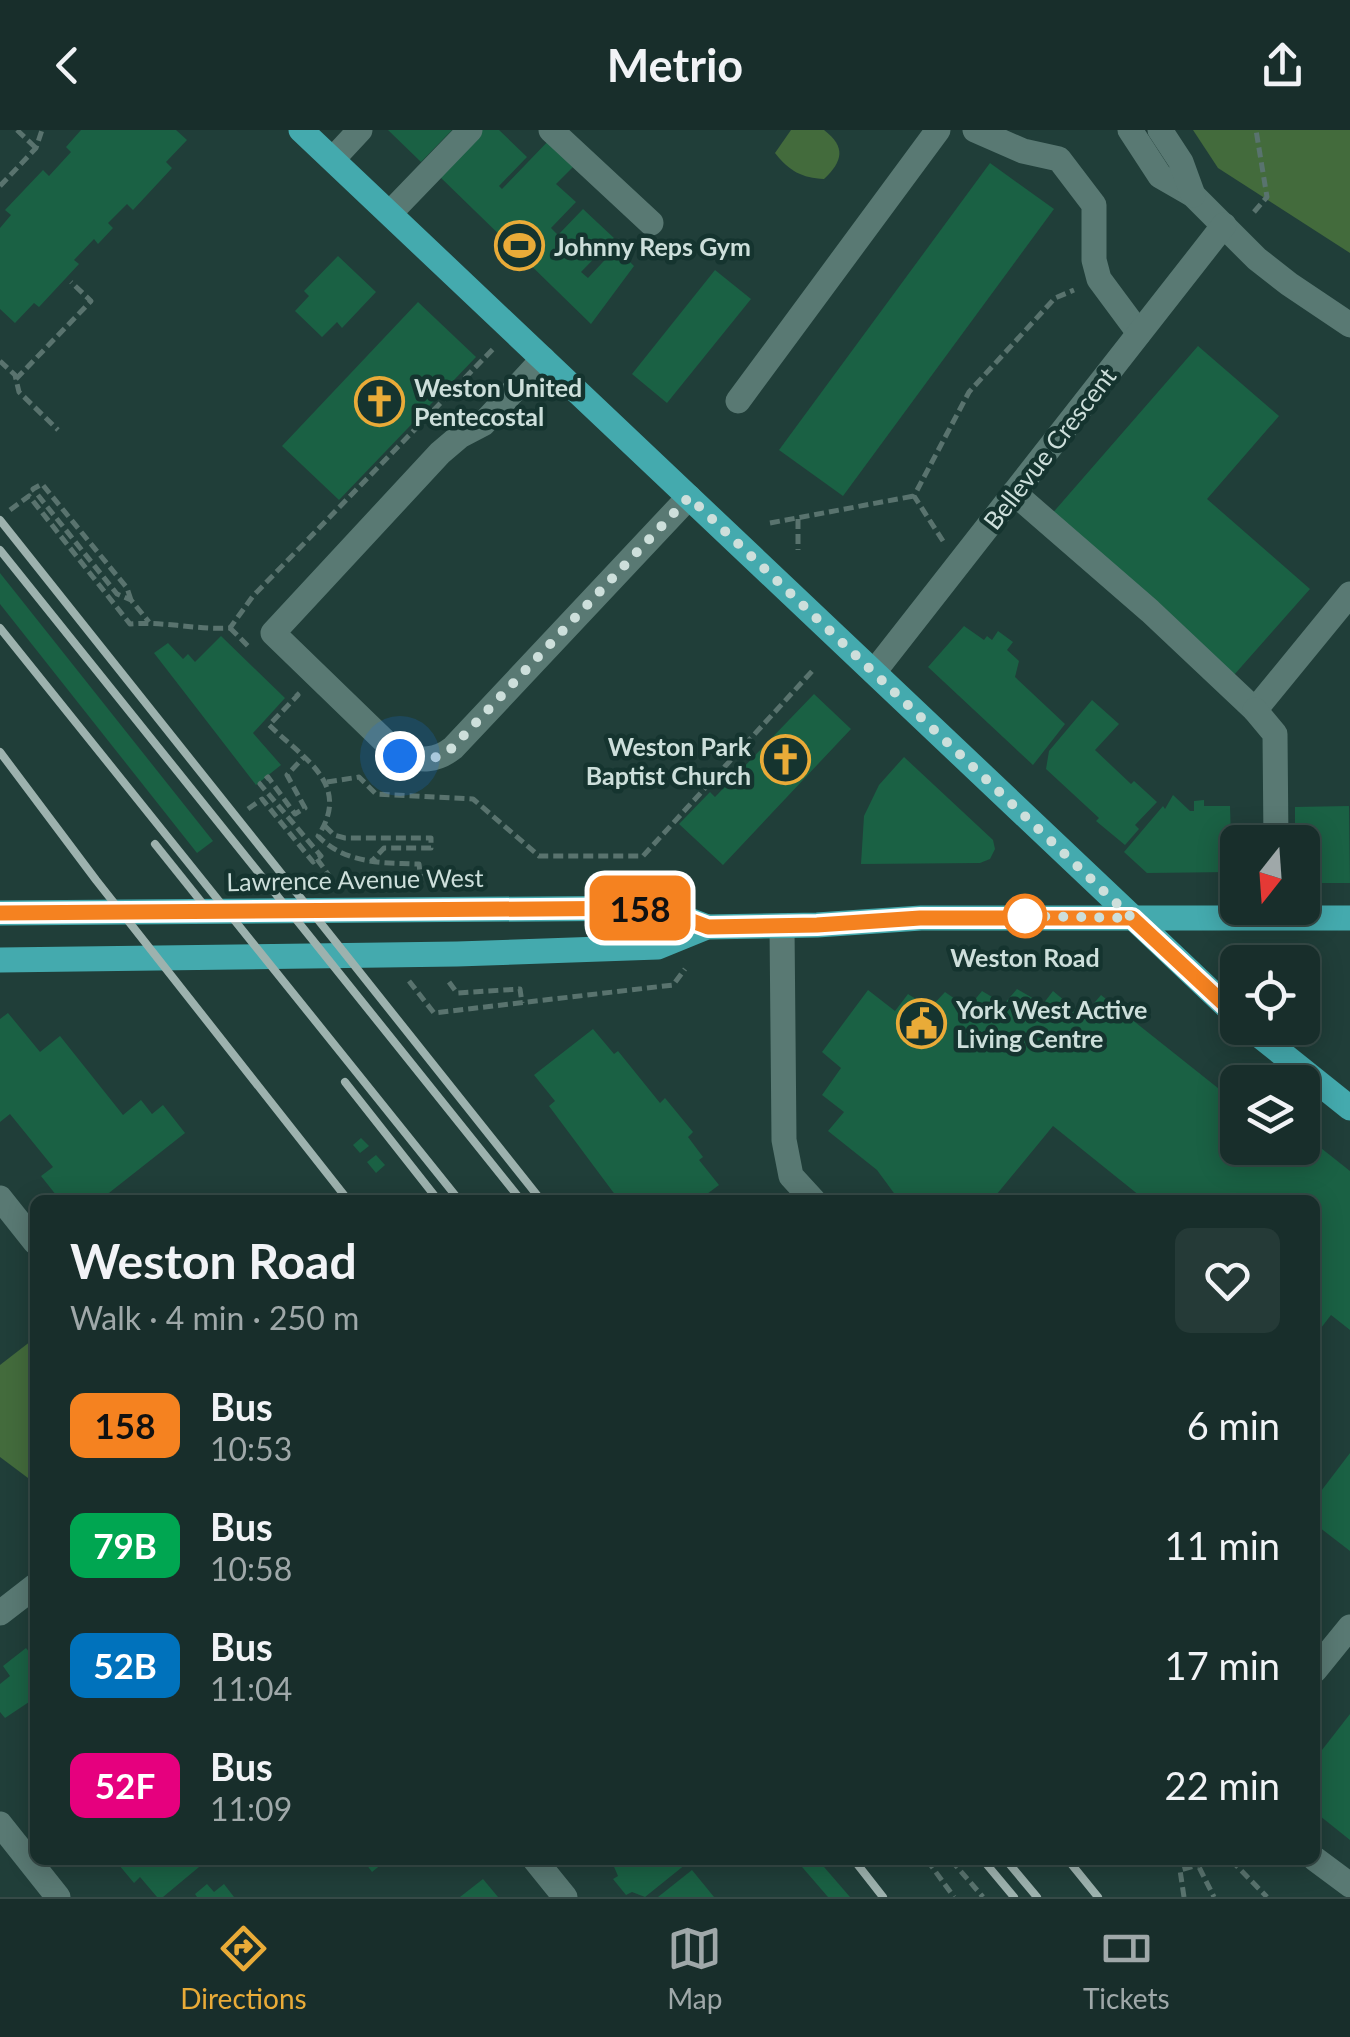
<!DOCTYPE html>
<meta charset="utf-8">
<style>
:root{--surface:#182e2b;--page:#253a37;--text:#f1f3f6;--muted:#9fa8a9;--line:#364a47;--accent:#e9ab38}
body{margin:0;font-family:Lato,sans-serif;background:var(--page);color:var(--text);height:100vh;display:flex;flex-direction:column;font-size:38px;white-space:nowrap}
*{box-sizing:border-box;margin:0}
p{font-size:32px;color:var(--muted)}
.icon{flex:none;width:55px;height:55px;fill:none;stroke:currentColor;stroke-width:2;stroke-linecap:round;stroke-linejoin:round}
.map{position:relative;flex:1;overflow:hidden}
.sheet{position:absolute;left:30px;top:1065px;width:1290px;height:670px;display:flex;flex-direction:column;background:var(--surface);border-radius:15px;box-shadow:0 5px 25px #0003,0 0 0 2px var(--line)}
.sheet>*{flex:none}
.badge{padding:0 20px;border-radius:15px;font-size:35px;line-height:65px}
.needle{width:65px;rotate:197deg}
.fabs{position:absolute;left:1220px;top:695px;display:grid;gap:20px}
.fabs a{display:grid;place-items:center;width:100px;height:100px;border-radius:15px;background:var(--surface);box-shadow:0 5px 25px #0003,0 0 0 2px var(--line);font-size:50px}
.you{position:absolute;width:50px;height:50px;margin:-25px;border:8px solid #fff;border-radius:50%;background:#1a73e8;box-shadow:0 0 0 15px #1a73e833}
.map>.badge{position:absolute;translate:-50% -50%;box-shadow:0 0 0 5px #fff}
.round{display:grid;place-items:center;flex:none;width:105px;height:105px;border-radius:15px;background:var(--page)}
.headline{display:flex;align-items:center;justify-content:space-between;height:170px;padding:0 40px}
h1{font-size:48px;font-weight:700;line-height:75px}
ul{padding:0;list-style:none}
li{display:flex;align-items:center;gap:30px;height:120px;padding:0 40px}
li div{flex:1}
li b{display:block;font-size:38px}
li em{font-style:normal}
li .badge{min-width:110px;font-weight:700;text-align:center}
header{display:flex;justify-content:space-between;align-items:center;height:130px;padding:0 40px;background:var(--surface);font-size:45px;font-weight:700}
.menu{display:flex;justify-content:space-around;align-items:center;height:140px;border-top:2px solid var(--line);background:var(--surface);font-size:28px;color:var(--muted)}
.menu a{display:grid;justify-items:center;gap:5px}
.menu .selected{color:var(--accent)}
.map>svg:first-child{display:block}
</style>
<header><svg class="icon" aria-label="back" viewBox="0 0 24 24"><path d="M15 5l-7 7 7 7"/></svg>Metrio<svg class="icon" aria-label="share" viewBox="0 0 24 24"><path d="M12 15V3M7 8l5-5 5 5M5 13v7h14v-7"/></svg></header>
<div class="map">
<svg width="1350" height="1767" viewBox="0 0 1350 1767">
<rect width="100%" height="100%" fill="#203e39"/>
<!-- green -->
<g fill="#436b3c">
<path d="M791,0h33c22,17 19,31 0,49 -22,-1 -35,-8 -49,-26z"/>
<polygon points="1193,0 1350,0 1350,123 1218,38"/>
<polygon points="31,1211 35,1216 35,1343 28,1348 0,1327 0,1235"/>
</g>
<!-- building -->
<g fill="#1a6144">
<polygon points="81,0 176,0 187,10 166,32 172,38 133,80 127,74 108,93 113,98 98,114 94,109 74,130 79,134 39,177 34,173 15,193 0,179 0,98 11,85 5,80 43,40 49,46 71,22 66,17"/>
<polygon points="388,0 452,0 421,32"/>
<polygon points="482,0 499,0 527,27 499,56 502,59 553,6 576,34 556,54 576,72 551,98 558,105 583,79 614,108 581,142 588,148 616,118 634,136 591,194 438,45"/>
<polygon points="990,33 1054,79 843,366 779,320"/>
<polygon points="338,126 376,162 342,198 337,192 322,207 295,181 309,166 304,161"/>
<polygon points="715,140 751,169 667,273 632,244"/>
<polygon points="418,172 476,227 339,370 282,316"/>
<polygon points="1198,216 1279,286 1207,369 1310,459 1234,545 1050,386"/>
<polygon points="0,443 213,711 197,723 0,474"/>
<polygon points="964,496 984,510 987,506 992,510 998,501 1013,512 1007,520 1019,531 1015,547 1065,594 1033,635 928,537"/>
<polygon points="221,506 285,568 253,603 281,635 256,655 154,523 168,513 183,529 188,524 195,532"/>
<polygon points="814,564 851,599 723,735 679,694 710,662 715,667"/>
<polygon points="1092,570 1119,594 1095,620 1131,654 1134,651 1157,672 1135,695 1139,699 1125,715 1096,691 1099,688 1046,639 1049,621"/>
<polygon points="904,627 993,710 995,719 990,729 980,733 861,734 864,686 879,655"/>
<polygon points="1173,665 1190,681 1194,681 1194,671 1204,670 1204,676 1230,676 1232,742 1147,743 1124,722 1163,676 1165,679"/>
<polygon points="1349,676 1350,753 1302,753 1302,712 1295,712 1295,677"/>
<polygon points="1017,859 1043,874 1053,861 1083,886 1101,865 1238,974 1238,1018 1302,1018 1302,1003 1350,1041 1350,1200 1331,1185 1321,1198 1315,1193 1315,1070 1145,1070 1053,996 992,1070 899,1070 877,1040 828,1001 844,982 822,965 841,938 822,922 868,860 895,881 908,864 930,878 945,862 968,878 982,861 1004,874"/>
<polygon points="8,883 40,922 60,906 123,985 141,970 152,984 163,975 185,1003 100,1070 60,1070 41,1046 53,1037 10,984 0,992 0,889"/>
<polygon points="593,899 614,924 618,921 660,973 665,968 693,1002 688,1007 703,1027 699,1030 719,1055 699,1070 619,1070 549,976 555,971 534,945"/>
<polygon points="361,1008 369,1016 360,1023 353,1015"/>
<polygon points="376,1025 385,1035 376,1043 367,1032"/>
<polygon points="1350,1323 1350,1421 1315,1394 1315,1369"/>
<polygon points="26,1518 35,1529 35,1568 5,1588 0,1582 0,1554 10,1546 3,1536"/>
<polygon points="1350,1584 1350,1710 1315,1682 1315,1629"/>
<polygon points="126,1730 194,1730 199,1737 163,1767 157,1767 140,1747 134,1753 119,1735"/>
<polygon points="363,1730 387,1730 372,1742"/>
<polygon points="611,1730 691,1730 645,1767 632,1762 626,1765 613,1749 618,1746"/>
<polygon points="796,1730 818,1730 850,1767 828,1767"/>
<polygon points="692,1740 714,1767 658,1767"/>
<polygon points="483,1749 498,1767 460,1767"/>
<polygon points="207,1754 214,1762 224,1754 234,1767 197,1767 195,1764"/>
</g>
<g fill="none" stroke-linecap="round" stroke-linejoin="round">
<!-- path -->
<g stroke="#59736e" stroke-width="5" stroke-dasharray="10 5" stroke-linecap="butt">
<polyline points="17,0 36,18"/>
<polyline points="0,56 36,18 42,0"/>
<polyline points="1254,82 1267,67 1256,0"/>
<polyline points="0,231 15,245 19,262 58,300"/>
<polyline points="16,249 91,171 71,152"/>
<path d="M10,380l19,-14 101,128c34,-3 66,6 100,4l23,-32 241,-248"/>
<polyline points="798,389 798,420"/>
<polyline points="770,393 914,366"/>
<polyline points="943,411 914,366 969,262 1055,168 1074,160"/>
<polyline points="131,470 127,458 42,354 33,359 117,464 131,470 149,492"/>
<polyline points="230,498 249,517"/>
<path d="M296,563l2,2 -29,30c35,34 83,59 49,111 27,28 65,27 101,28l2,17"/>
<polyline points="327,652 359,647 376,664 473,669 539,726 643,726 815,538"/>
<polyline points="248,679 262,669 313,732 321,726 260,654 268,647 295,684 305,678 287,645 303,628"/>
<polyline points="325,696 334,705 345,708 431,708 431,718 384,718 371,732"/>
<polyline points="317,729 336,755"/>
<polyline points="409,851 434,883 673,855 685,839"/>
<polyline points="449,852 457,863 520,859 522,873"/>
<polyline points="927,1730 954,1767"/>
<polyline points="951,1730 983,1767"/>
<polyline points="1209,1730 1198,1735 1214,1767"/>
<polyline points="1231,1730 1267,1767"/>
<polyline points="1184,1767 1180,1740 1198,1735 1197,1730"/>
</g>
<!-- minor -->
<g stroke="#597973" stroke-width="25">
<polyline points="551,0 651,93"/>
<polyline points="975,0 1023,21 1059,29 1094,75 1094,130 1099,149 1139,203"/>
<polyline points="1130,0 1160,46 1193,65 1257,129 1289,154 1350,195"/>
<polyline points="1160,0 1181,32 1193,65"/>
<polyline points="333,29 360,0"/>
<polyline points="390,83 470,0"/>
<path d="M543,229l-60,65 -23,12 -20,17 -167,180 127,123c22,4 35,6 53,-8l236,-251"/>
<polyline points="738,271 938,0"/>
<polyline points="1014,363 1150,481 1255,580 1350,464"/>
<polyline points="874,542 1224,95"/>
<polyline points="1255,580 1275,604 1276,712"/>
<polyline points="782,796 784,1010 791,1046 813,1070"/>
<polyline points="0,1068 35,1112"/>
<polyline points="0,1483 35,1456"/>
<polyline points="1315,1540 1350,1497"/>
<polyline points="0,1694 58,1767"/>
<polyline points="1315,1729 1350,1755"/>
<polyline points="535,1730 565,1767"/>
</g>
<!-- major -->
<g stroke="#44aaae" stroke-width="25">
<polyline points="301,0 1238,887"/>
<polyline points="0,783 658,778 707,797"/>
<polyline points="0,830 457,824 658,817 707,797 817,795 921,788 1350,788"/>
<polyline points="1250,898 1350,978"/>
</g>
<!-- rail -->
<g stroke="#9db2ae" stroke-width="8">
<polyline points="0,390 541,1070"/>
<polyline points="0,420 521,1070"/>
<polyline points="0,498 459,1070"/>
<polyline points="0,622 96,750 348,1070"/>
<polyline points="155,714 211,784"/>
<polyline points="345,952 438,1070"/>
<polyline points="854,1730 883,1767"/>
<polyline points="983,1730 1014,1767"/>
<polyline points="1006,1730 1037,1767"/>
<polyline points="1068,1730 1098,1767"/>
</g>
</g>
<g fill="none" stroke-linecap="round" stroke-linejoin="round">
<defs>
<polyline id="line" points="0,783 658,778 708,797 817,795 920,788 1132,788 1238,887"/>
</defs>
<!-- line casing -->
<use href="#line" stroke="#fff" stroke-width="22"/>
<!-- line -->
<use href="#line" stroke="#f58220" stroke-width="15"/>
<!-- walk -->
<path stroke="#cddfdb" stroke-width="10" stroke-dasharray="0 18" d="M400,626c22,4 35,6 52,-8l237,-251 443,421 -107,-2"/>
</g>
<!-- icons -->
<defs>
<symbol id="stadium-ring" viewBox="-11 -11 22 22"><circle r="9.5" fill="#15342f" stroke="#e9ab38" stroke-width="1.5"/><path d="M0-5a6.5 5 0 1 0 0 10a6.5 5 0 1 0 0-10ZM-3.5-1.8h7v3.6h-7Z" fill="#e9ab38"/></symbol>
<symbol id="church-ring" viewBox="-11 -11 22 22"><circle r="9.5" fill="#15342f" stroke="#e9ab38" stroke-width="1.5"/><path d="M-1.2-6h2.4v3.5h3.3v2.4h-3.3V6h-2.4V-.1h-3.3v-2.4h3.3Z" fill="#e9ab38"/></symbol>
<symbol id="civic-ring" viewBox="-11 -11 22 22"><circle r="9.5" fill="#15342f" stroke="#e9ab38" stroke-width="1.5"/><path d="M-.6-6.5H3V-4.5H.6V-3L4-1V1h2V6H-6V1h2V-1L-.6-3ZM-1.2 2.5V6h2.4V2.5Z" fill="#e9ab38"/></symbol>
</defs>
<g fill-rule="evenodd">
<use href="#stadium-ring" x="492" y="88" width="55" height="55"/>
<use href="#church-ring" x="352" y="244" width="55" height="55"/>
<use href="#church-ring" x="758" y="602" width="55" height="55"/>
<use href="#civic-ring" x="894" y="866" width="55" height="55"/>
</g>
<!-- markers -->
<circle fill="#fff" stroke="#f58220" stroke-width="5" cx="1025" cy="786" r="20"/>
<g text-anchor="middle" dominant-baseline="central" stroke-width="9" stroke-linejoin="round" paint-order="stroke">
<!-- poi labels -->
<g font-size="25" font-weight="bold" fill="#cddfdb" stroke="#15342f" text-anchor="start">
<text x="554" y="116">Johnny Reps Gym</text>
<text x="414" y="257">Weston United<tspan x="414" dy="29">Pentecostal</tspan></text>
<text x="751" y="616" text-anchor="end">Weston Park<tspan x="751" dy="29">Baptist Church</tspan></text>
<text x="956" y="879">York West Active<tspan x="956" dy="29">Living Centre</tspan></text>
</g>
<!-- street labels -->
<g font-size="25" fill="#cddfdb" stroke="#15342f">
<text transform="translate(1049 318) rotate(-52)">Bellevue Crescent</text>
<text transform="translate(355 749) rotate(-1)">Lawrence Avenue West</text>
</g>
<!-- stop labels -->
<g font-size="25" font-weight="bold" fill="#cddfdb" stroke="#15342f">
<text x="1025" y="827">Weston Road</text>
</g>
</g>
</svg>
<div class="fabs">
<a><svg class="needle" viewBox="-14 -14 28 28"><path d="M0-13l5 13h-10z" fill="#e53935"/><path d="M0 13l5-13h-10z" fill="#9fa8a9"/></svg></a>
<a><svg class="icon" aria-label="locate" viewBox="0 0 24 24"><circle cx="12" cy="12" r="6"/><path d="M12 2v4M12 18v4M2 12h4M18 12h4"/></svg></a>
<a><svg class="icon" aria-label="layers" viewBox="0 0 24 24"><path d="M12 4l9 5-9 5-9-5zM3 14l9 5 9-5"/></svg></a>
</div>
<div class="you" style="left:400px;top:626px"></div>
<b class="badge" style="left:640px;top:778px;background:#f58220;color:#111">158</b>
<section class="sheet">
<div class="headline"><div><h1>Weston Road</h1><p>Walk · 4 min · 250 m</p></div><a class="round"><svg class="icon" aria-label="heart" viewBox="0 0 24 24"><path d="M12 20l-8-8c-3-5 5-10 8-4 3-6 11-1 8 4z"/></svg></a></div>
<ul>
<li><span class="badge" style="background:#f58220;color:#111">158</span><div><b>Bus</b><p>10:53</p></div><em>6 min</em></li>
<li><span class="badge" style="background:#00a651;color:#fff">79B</span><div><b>Bus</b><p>10:58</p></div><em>11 min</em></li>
<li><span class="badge" style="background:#0072bc;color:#fff">52B</span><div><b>Bus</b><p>11:04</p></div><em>17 min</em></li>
<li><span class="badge" style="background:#e6007e;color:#fff">52F</span><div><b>Bus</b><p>11:09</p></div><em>22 min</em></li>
</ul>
</section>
</div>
<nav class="menu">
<a class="selected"><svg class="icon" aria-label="directions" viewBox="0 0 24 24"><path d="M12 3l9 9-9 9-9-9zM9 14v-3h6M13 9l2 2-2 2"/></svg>Directions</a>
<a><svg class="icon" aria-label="map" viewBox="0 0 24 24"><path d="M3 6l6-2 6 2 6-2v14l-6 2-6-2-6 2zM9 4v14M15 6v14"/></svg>Map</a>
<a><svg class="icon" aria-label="tickets" viewBox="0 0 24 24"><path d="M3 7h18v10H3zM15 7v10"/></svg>Tickets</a>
</nav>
